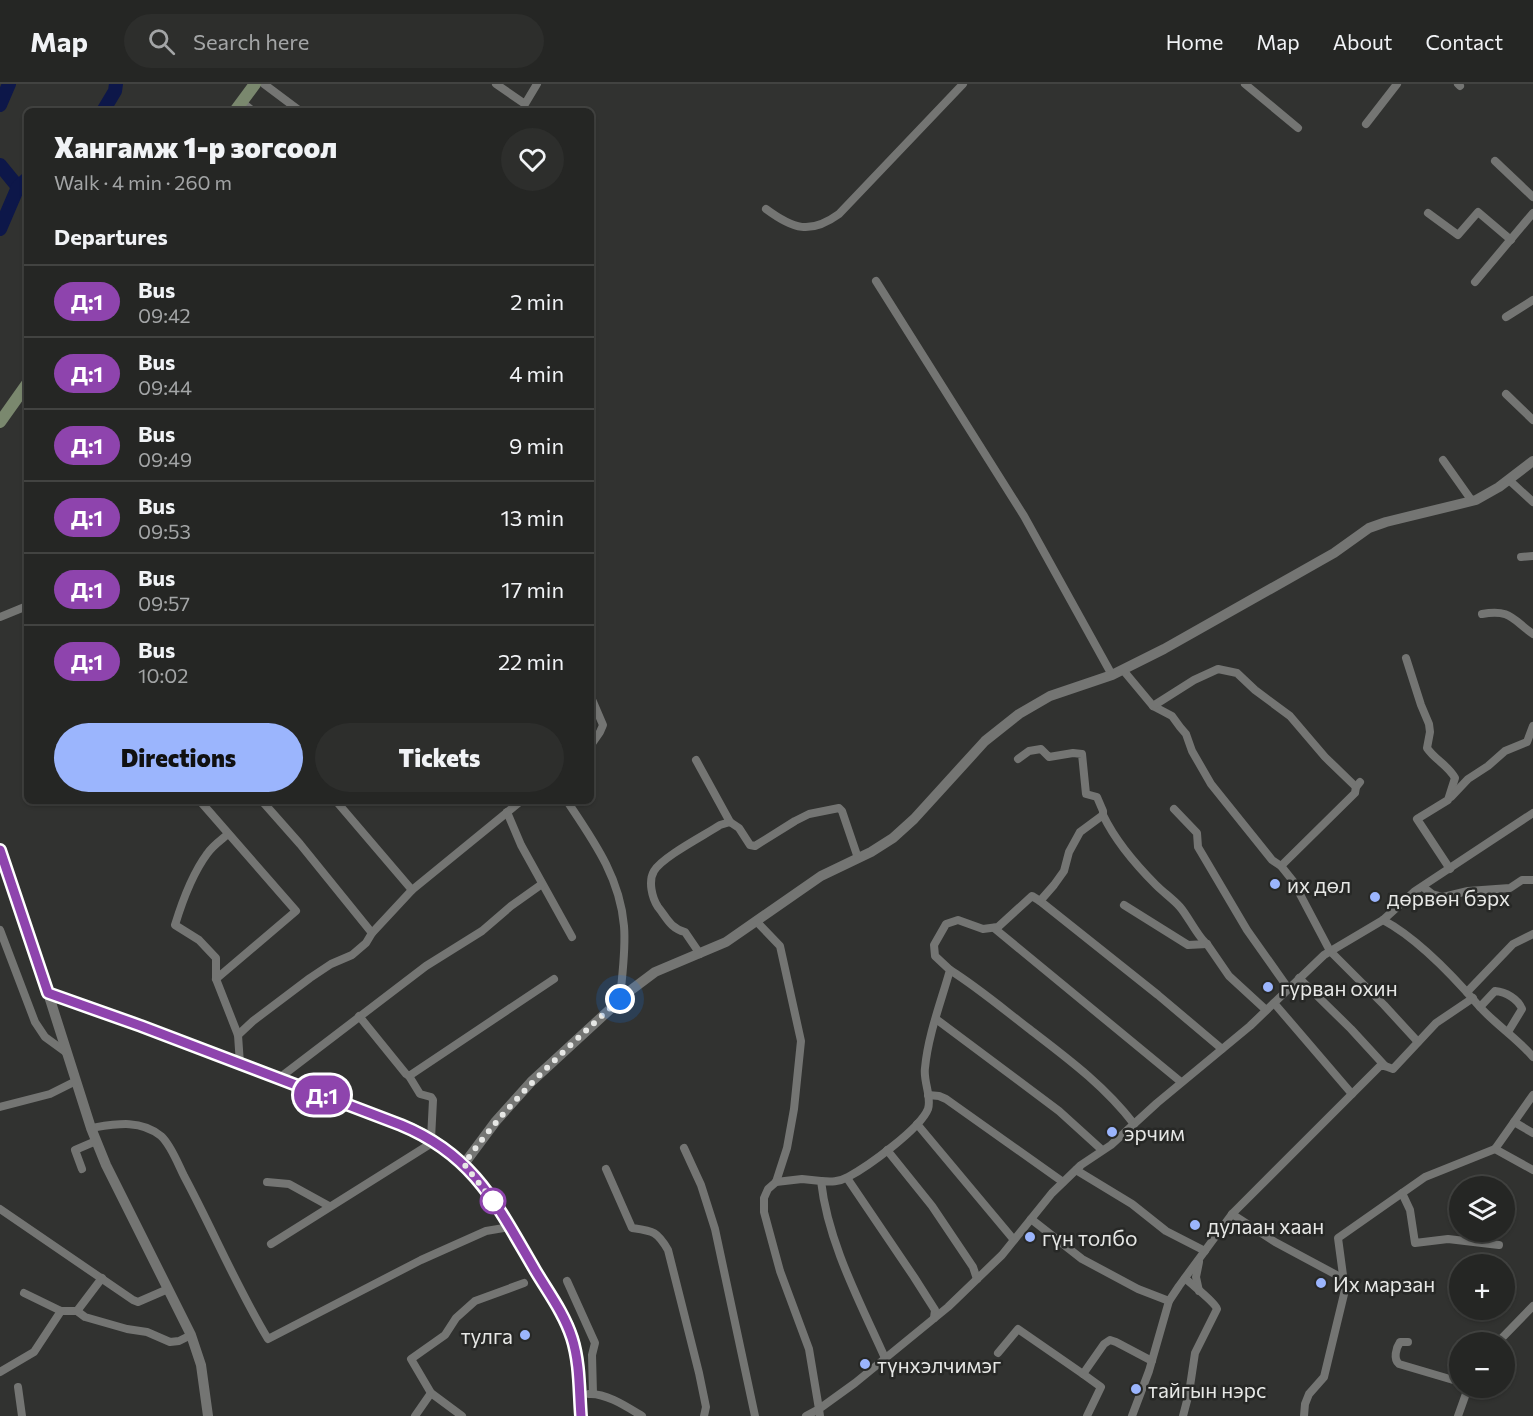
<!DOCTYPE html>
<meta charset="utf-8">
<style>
:root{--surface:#252624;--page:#2d2e2c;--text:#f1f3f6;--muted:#a3a5a6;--line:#424341;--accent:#9bb5fd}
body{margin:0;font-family:Commissioner,sans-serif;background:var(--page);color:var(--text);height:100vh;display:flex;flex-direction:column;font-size:22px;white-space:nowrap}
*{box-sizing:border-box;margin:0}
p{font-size:20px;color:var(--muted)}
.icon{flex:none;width:33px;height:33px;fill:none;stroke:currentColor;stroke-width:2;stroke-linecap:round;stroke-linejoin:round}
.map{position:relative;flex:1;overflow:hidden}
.details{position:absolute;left:24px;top:24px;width:570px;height:696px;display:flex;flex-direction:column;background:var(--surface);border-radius:9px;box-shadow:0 2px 4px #0004,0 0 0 2px var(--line)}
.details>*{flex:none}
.badge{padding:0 12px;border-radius:20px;font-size:21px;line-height:39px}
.tools{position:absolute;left:1449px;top:1092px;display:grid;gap:12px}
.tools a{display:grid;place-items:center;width:66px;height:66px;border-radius:50%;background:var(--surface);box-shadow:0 2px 4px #0004,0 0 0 2px var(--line);font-size:30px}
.you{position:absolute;width:30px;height:30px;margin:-15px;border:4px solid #fff;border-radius:50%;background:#1a73e8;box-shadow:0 0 0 9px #1a73e833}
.map>.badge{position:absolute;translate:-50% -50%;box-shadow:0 0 0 3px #fff}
h2{padding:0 30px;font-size:22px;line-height:54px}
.round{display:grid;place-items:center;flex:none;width:63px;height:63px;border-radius:32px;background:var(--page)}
.head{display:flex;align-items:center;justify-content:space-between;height:102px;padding:0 30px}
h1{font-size:28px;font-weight:800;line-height:45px}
.button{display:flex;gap:12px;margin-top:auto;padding:12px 30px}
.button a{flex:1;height:69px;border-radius:36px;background:var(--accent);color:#111;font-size:24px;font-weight:800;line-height:69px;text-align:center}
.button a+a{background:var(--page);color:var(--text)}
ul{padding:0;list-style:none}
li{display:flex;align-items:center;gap:18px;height:72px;padding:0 30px;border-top:2px solid var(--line)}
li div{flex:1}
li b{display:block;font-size:22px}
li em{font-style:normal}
li .badge{min-width:66px;font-weight:700;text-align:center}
header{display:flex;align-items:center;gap:36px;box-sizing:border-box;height:84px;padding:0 30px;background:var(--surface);border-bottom:2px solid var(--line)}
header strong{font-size:28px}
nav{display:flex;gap:33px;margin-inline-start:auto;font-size:21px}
.search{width:420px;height:54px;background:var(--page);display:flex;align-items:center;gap:15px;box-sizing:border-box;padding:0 21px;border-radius:33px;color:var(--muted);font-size:22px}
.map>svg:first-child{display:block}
</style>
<header>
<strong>Map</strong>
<div class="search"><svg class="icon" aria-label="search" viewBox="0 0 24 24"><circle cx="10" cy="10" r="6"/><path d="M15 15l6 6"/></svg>Search here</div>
<nav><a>Home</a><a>Map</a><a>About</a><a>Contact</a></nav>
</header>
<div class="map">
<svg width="1533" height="1332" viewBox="0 0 1533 1332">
<rect width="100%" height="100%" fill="#313230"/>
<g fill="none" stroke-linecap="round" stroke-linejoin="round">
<!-- river -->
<g stroke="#0d1749" stroke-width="14">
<polyline points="0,21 9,0"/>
<polyline points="103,27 115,7 116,0"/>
<polyline points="0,81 18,103"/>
<polyline points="0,145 18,103 27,95"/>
</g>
<!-- minor -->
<g stroke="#747573" stroke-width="8">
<polyline points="264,0 300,27"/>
<polyline points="496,0 525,20 537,0"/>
<polyline points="1245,0 1298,44"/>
<polyline points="1458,0 1460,2"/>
<polyline points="242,18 253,27"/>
<polyline points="1366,40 1397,0"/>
<polyline points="1495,77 1533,113"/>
<path d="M766,125c27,20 44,26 73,5l124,-130"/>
<polyline points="1428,129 1458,151 1478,128 1511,156"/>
<polyline points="876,197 1024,432 1112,591"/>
<polyline points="1475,198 1533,129"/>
<polyline points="1506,233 1533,216"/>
<polyline points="1506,310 1533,336"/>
<polyline points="1443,376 1472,417"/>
<polyline points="1509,396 1533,418"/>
<polyline points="1521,473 1533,472"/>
<path d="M1482,530c28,-5 30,5 51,20"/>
<polyline points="0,533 27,522"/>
<path d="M1406,574l15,47 8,19 1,8 -3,16c8,12 21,17 28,30l-7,22 -31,19 33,50"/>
<polyline points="1123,586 1153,622 1172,632 1180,643 1186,650 1192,667 1211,700 1272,776 1281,782 1293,797 1330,867 1384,921 1418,958"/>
<polyline points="591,613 603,641 600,648 591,661"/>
<polyline points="1153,622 1194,596 1218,585 1237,589 1255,606 1290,632 1325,673 1356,703"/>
<polyline points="1018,675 1029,667 1041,665 1049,673 1073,669 1082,670 1086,710 1097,713 1103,727 1103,731"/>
<polyline points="696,676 730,738"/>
<polyline points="1451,713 1468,695 1488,682 1505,667 1527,658 1533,642"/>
<polyline points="200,717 296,827 216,895"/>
<polyline points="262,717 300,760 372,849"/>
<polyline points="336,717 412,806"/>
<path d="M567,717c26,39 53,76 57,125 2,24 -2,49 -4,73"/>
<polyline points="1174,725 1197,749 1198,763 1247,846 1288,904"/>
<polyline points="507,728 521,761 572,853"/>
<path d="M228,750c-7,6 -16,12 -21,20 -14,19 -25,48 -32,71l24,15 17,18v21l22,56 2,29"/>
<polyline points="1281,782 1355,709 1356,703 1360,698"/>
<polyline points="1423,803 1432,810 1443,813 1468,807 1510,804 1522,796 1533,796"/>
<polyline points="1040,817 1158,911 1222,965"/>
<polyline points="1124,821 1188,861 1207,860"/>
<path d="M1383,836c34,18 71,57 96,86 17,19 38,32 54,51"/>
<polyline points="757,838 780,862 801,957 794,1025 787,1064 776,1098 768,1105 764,1114 764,1128 780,1187 809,1265 819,1325 806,1332"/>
<polyline points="994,844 1181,998"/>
<polyline points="0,846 35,938 45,953 67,969"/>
<path d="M700,870l-15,-22c-15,-4 -18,-14 -27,-25 -6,-9 -10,-26 -4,-36 8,-14 51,-36 66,-46l10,-3 9,6 11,17 5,1 40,-25 14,-7 30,-6 3,3 16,47"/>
<path d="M950,886c27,17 52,38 78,58 39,30 76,57 106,96"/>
<polyline points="1299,894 1351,945 1385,982"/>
<polyline points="1467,908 1513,860 1533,850"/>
<polyline points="1274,919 1352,1010"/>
<path d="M1480,923l15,-16c11,1 23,8 27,18l-14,23"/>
<polyline points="359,932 406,990 409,992 554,895"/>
<polyline points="936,935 1059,1027 1102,1066"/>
<polyline points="238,951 253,937 310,894 331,880 352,871 366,859 372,849 412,806 521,717"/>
<polyline points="409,992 420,1010 431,1013 433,1016 431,1055"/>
<polyline points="278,995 426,882 482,847 511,822 542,800"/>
<polyline points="928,1011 939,1012 946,1015 1063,1098"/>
<polyline points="0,1023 50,1010 76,997"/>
<polyline points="1514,1038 1533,1049"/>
<polyline points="917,1040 1014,1156"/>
<path d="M91,1044c25,-4 49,-9 70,8 10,9 17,28 23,40 29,54 52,110 84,163l153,-79 65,-29 24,-4"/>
<polyline points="684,1064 701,1101 715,1145 755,1332"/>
<polyline points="1495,1065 1533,1086"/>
<polyline points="887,1066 932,1122 973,1183 977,1195"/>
<polyline points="82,1085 75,1066 96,1057"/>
<path d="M606,1085l26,59c21,3 25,3 36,22l31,123 7,34 -2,9"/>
<polyline points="1076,1086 1132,1120 1166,1147 1205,1167"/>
<polyline points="847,1094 914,1193 935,1226 934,1234"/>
<path d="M821,1097c10,1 18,1 27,-4 19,-10 72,-48 80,-68 4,-12 -5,-28 -3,-41 3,-33 16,-66 25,-98l-15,-14 -1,-11 12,-21 12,-4 25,9 15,-2 34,-31 8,5 14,-16 10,-14 5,-19 11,-20 23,-17c13,27 32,49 53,70 8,8 17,14 24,22 8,9 19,32 27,37l22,32 37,34"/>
<polyline points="267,1098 289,1100 329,1122"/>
<path d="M776,1098l26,-3 19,2c7,62 39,121 64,177"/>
<polyline points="1402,1109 1410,1126 1415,1159 1448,1155 1499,1161"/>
<polyline points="0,1125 133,1216 138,1218 168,1205"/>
<polyline points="1232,1130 1275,1158 1344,1195"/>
<polyline points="1031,1135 1082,1175 1138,1205 1169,1217"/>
<polyline points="271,1160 435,1057"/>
<polyline points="567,1197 595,1259 592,1271 593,1310"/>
<polyline points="1199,1207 1196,1193 1199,1178"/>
<polyline points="24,1209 61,1227 77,1227 85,1233 127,1245 147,1248 170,1258 179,1257 191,1251"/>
<polyline points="77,1227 102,1194"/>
<path d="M1408,1258h-8c-4,6 -7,17 -1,22l61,18"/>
<polyline points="1498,1258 1533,1222"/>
<polyline points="998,1269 1018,1245 1083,1290"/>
<polyline points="0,1288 34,1268 61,1227"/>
<polyline points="18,1303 22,1332"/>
<path d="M589,1310c17,-1 38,13 53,22"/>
<polyline points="415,1332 431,1309"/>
<polyline points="462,1332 431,1309 411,1275 445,1251 456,1234 475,1217 524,1199"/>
<polyline points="820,1332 819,1325 855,1299 948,1223 1002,1171 1052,1109 1081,1081 1111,1061 1157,1019 1250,942 1324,871 1383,836 1415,807 1533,729"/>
<polyline points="1087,1332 1101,1303 1083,1290 1104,1260 1110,1256 1116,1258 1152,1277"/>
<polyline points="1132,1332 1149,1287 1169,1217 1179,1202 1232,1130 1380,982 1385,982 1393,985 1436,939 1473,914"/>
<path d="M1183,1332l6,-23 6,-40 22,-44c-2,-7 -25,-24 -32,-31"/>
<polyline points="1304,1332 1305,1320 1309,1310 1324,1293 1345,1206 1338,1154 1425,1093 1495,1065 1533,1011"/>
<polyline points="1458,1332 1468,1304"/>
</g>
<!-- tertiary -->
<g stroke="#747573" stroke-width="10">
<polyline points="48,909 91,1044 106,1081 191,1251 201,1281 208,1332"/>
<polyline points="464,1080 496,1037 531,998 631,906 655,888 726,858 821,792 871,768 893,754 914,735 985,657 1019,630 1050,612 1112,591 1164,565 1334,469 1369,444 1386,438 1476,416 1499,403 1533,377"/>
</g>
<!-- secondary -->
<g stroke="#7a886e" stroke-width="12">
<polyline points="235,27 255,0"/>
<polyline points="0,338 27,300"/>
<path d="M0,766l48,143 93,33 271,103c64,30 89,84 124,142 13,22 29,43 37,68 7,24 6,52 8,77"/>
</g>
</g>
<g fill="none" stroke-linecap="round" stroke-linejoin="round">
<defs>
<path id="line" d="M0,766l48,143 93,33 260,99c73,30 96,80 134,145 13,22 29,43 37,68 8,25 7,53 9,78"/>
</defs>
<!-- line casing -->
<use href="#line" stroke="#fff" stroke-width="14"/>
<!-- line -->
<use href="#line" stroke="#8e44ad" stroke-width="9"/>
<!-- walk -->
<path stroke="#e6e7e5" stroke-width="6" stroke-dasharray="0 10.8" d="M493,1117l6,8 -35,-45c45,-64 99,-112 156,-165"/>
</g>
<!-- markers -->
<g fill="#9bb5fd" stroke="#272826" stroke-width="2">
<circle cx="1275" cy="800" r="6"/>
<circle cx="1375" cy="813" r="6"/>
<circle cx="1268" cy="903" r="6"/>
<circle cx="1112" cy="1048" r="6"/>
<circle cx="1195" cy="1141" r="6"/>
<circle cx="1030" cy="1153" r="6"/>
<circle cx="1321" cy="1199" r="6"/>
<circle cx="525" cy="1251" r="6"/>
<circle cx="865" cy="1280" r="6"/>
<circle cx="1136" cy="1305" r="6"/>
</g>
<circle fill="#fff" stroke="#8e44ad" stroke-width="3" cx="493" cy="1117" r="12"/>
<g text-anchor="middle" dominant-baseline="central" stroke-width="5" stroke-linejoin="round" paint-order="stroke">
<!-- poi labels -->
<g font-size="21" fill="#e6e7e5" stroke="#272826" text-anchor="start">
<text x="1287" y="800">их дөл</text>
<text x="1387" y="813">дөрвөн бэрх</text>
<text x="1280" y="903">гурван охин</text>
<text x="1124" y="1048">эрчим</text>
<text x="1207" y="1141">дулаан хаан</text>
<text x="1042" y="1153">гүн толбо</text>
<text x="1333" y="1199">Их марзан</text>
<text x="513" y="1251" text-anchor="end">тулга</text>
<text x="877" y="1280">түнхэлчимэг</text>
<text x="1148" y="1305">тайгын нэрс</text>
</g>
</g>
</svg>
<div class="tools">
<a><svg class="icon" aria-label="layers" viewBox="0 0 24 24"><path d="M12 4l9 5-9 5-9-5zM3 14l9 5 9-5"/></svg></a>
<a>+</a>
<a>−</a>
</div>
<div class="you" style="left:620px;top:915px"></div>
<b class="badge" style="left:322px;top:1011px;background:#8e44ad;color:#fff">Д:1</b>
<section class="details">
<div class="head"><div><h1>Хангамж 1-р зогсоол</h1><p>Walk · 4 min · 260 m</p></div><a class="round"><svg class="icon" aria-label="heart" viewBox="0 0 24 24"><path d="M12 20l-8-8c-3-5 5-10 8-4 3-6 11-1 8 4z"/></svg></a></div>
<h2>Departures</h2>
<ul>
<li><span class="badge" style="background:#8e44ad;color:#fff">Д:1</span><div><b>Bus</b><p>09:42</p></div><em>2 min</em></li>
<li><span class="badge" style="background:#8e44ad;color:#fff">Д:1</span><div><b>Bus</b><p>09:44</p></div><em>4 min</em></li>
<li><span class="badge" style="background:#8e44ad;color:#fff">Д:1</span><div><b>Bus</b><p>09:49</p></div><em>9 min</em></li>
<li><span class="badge" style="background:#8e44ad;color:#fff">Д:1</span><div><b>Bus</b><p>09:53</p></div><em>13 min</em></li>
<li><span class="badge" style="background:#8e44ad;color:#fff">Д:1</span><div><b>Bus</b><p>09:57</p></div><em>17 min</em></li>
<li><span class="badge" style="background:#8e44ad;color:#fff">Д:1</span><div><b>Bus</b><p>10:02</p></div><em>22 min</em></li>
</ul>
<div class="button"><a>Directions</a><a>Tickets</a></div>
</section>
</div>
